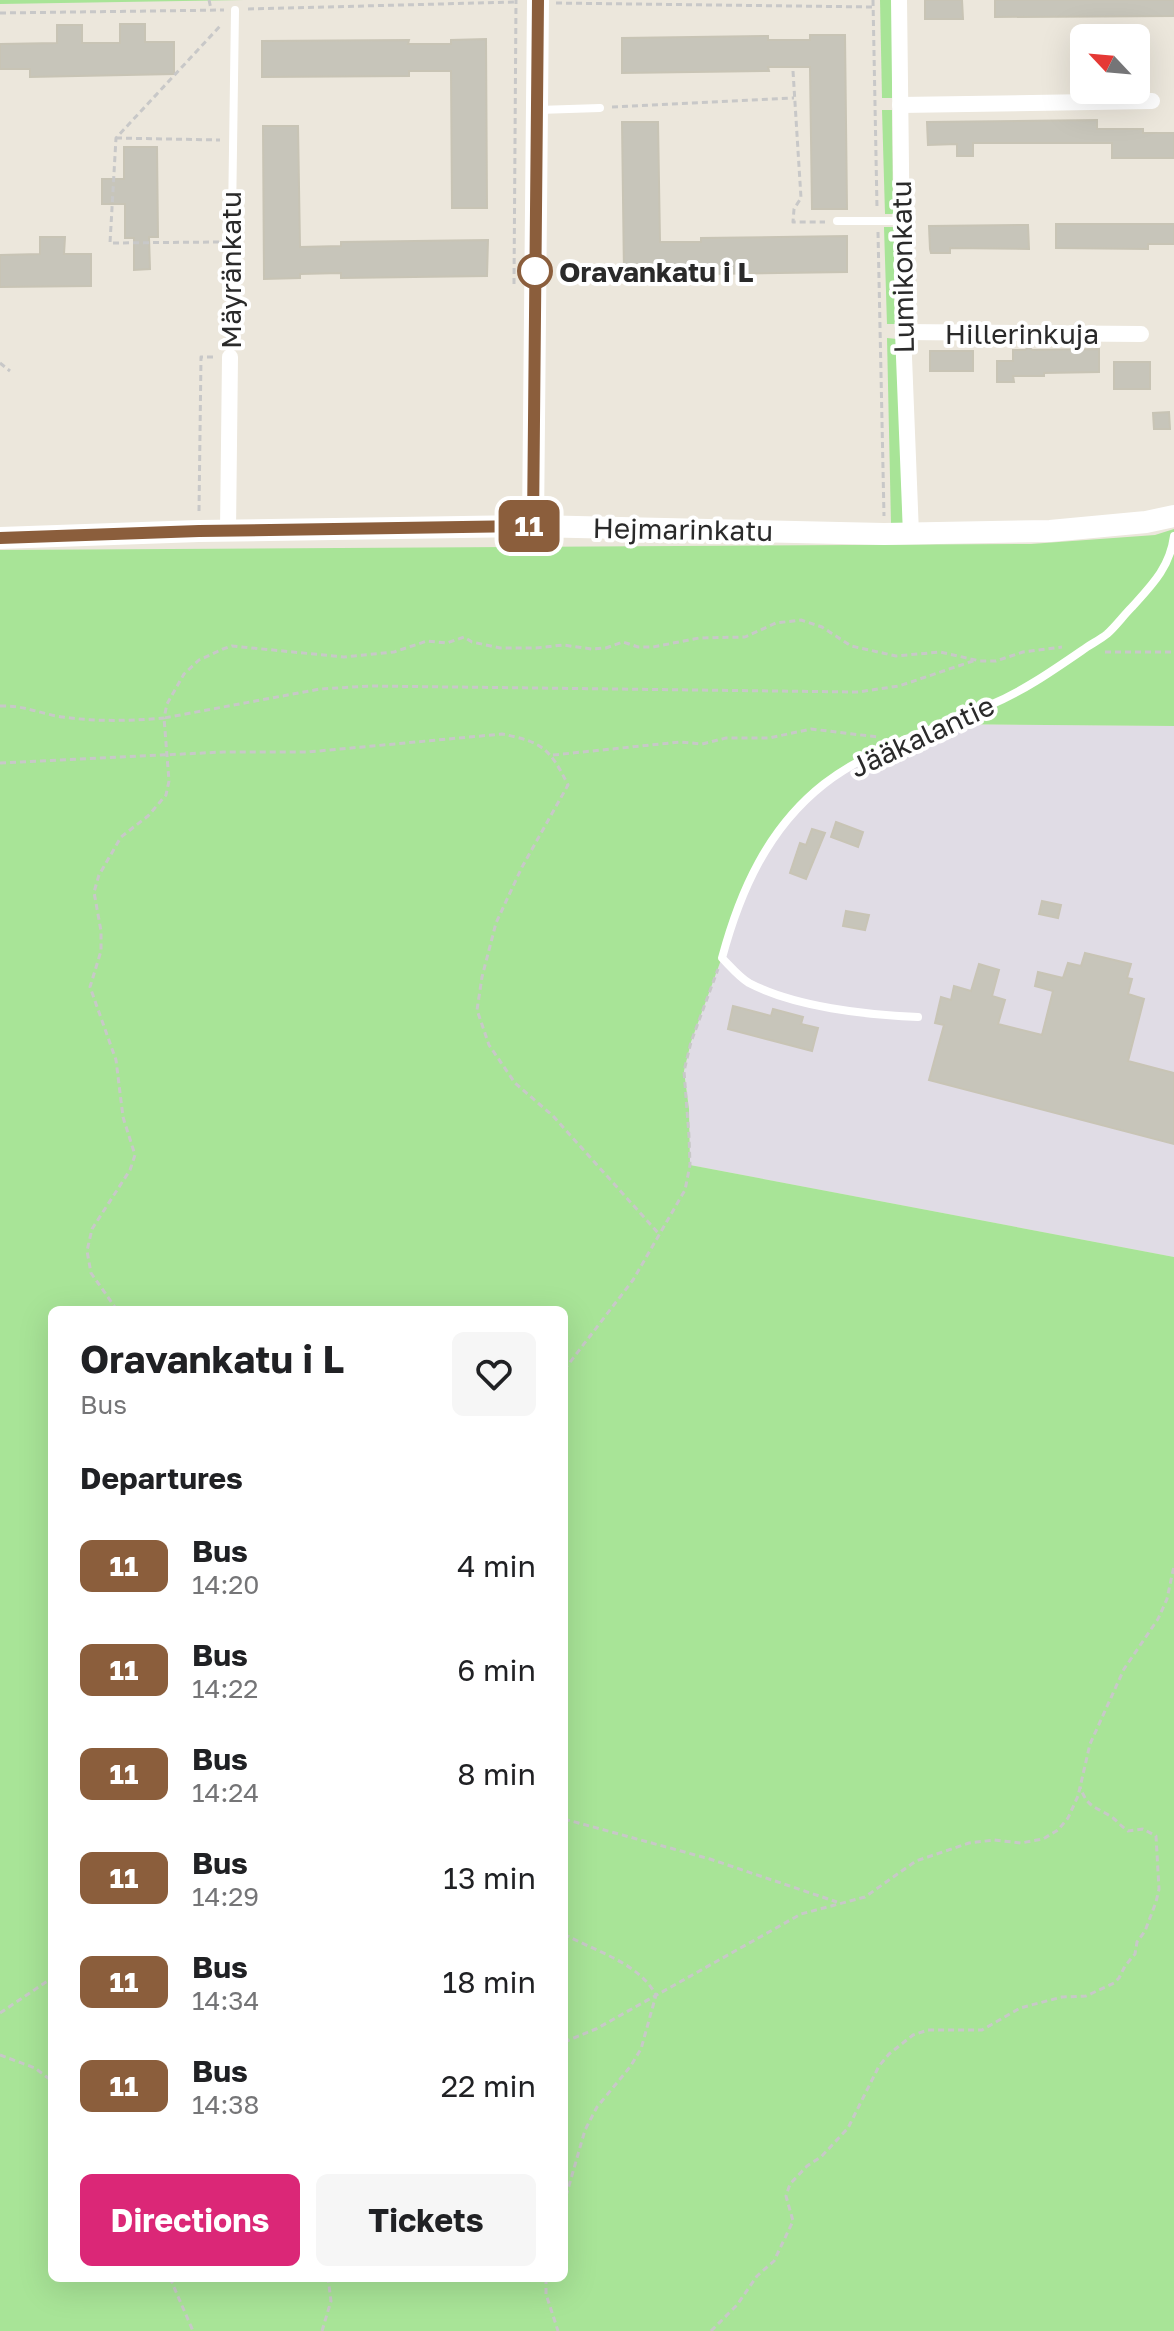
<!DOCTYPE html>
<meta charset="utf-8">
<style>
:root{--surface:#fff;--page:#f6f6f6;--text:#202124;--muted:#757577;--accent:#db2777}
body{margin:0;font-family:"Golos Text",sans-serif;background:var(--page);color:var(--text);height:100vh;display:flex;flex-direction:column;font-size:30px;white-space:nowrap}
*{box-sizing:border-box;margin:0}
p{font-size:26px;color:var(--muted)}
.icon{flex:none;width:44px;height:44px;fill:none;stroke:currentColor;stroke-width:2;stroke-linecap:round;stroke-linejoin:round}
.map{position:relative;flex:1;overflow:hidden}
.drawer{position:absolute;left:48px;top:1306px;width:520px;height:976px;display:flex;flex-direction:column;background:var(--surface);border-radius:12px;box-shadow:0 8px 32px #0002}
.drawer>*{flex:none}
.badge{padding:0 16px;border-radius:12px;font-size:28px;line-height:52px}
.needle{width:52px;rotate:296deg}
.fabs{position:absolute;left:1070px;top:24px;display:grid;gap:16px}
.fabs a{display:grid;place-items:center;width:80px;height:80px;border-radius:12px;background:var(--surface);box-shadow:0 8px 32px #0002;font-size:40px}
.map>.badge{position:absolute;translate:-50% -50%;box-shadow:0 0 0 4px #fff}
h2{padding:0 32px;font-size:30px;line-height:72px}
.round{display:grid;place-items:center;flex:none;width:84px;height:84px;border-radius:12px;background:var(--page)}
.headline{display:flex;align-items:center;justify-content:space-between;height:136px;padding:0 32px}
h1{font-size:38px;font-weight:700;line-height:60px}
.cta{display:flex;gap:16px;margin-top:auto;padding:16px 32px}
.cta a{flex:1;height:92px;border-radius:12px;background:var(--accent);color:#fff;font-size:32px;font-weight:700;line-height:92px;text-align:center}
.cta a+a{background:var(--page);color:var(--text)}
ul{padding:0;list-style:none}
li{display:flex;align-items:center;gap:24px;height:104px;padding:0 32px}
li div{flex:1}
li b{display:block;font-size:30px}
li em{font-style:normal}
li .badge{min-width:88px;font-weight:700;text-align:center}
.map>svg:first-child{display:block}
</style>
<div class="map">
<svg width="1174" height="2331" viewBox="0 0 1174 2331">
<rect width="100%" height="100%" fill="#ece7dc"/>
<!-- industrial -->
<polygon fill="#e0dce5" points="943,724 1174,726 1174,1257 690,1165 689,1109 684,1071 691,1042 755,867 799,806 859,761"/>
<!-- green -->
<g fill="#a8e497" fill-rule="evenodd">
<polygon points="0,0 244,0 0,4"/>
<polygon points="880,0 892,0 892,98 882,98"/>
<polygon points="882,110 892,110 893,214 885,214"/>
<polygon points="884,227 894,227 895,324 887,324"/>
<polygon points="887,338 897,339 903,523 891,524"/>
<path d="M1174,529v197l-231,-2 -84,37 -60,46 -44,60 -64,175 -7,29 5,38 1,56 484,92v1074h-1174v-1781l1031,-6 124,-9zM52,1310h512v968h-512z"/>
</g>
<!-- building -->
<g fill="#c7c5ba" stroke="#c8c4b5" stroke-width="2">
<polygon points="925,0 962,0 963,19 925,19"/>
<polygon points="995,0 1174,0 1174,16 995,17"/>
<polygon points="120,24 145,24 145,42 174,42 174,74 30,77 30,69 0,69 0,44 57,43 57,25 82,25 82,43 120,43"/>
<polygon points="810,35 845,35 847,209 812,209 810,67 768,67 769,71 622,73 622,38 768,36 768,40 810,40"/>
<polygon points="486,39 487,208 452,208 451,71 409,71 409,76 262,77 262,41 409,40 408,44 451,44 451,40"/>
<polygon points="1097,120 1097,129 1143,129 1143,133 1174,133 1174,158 1112,158 1112,143 973,143 973,156 957,156 957,144 928,145 927,122"/>
<polygon points="622,122 658,122 660,242 701,242 701,238 847,236 847,272 701,274 701,270 624,274"/>
<polygon points="263,126 298,126 300,247 341,246 341,242 488,240 487,276 341,278 341,273 300,274 300,278 264,279"/>
<polygon points="124,147 157,147 158,237 149,237 150,269 134,270 134,238 125,238 125,204 102,204 102,179 124,179"/>
<polygon points="1056,224 1174,224 1174,244 1148,244 1148,249 1056,248"/>
<polygon points="1028,225 1029,249 950,248 950,253 931,253 930,249 929,226"/>
<polygon points="40,237 65,237 64,254 91,254 91,286 0,287 0,255 40,254"/>
<polygon points="1029,347 1032,350 1099,349 1099,372 1044,373 1044,376 1013,376 1014,382 997,382 997,361 1013,361 1013,350 1025,350"/>
<rect x="930" y="351" width="43" height="20"/>
<rect x="1114" y="362" width="36" height="27"/>
<polygon points="1169,412 1170,429 1154,429 1153,413"/>
<polygon points="836,822 863,832 858,847 831,837"/>
<polygon points="812,829 825,833 806,879 790,873 800,843 806,845"/>
<polygon points="1042,901 1061,905 1058,918 1039,914"/>
<polygon points="846,911 869,915 865,930 843,926"/>
<polygon points="1085,953 1131,964 1127,978 1132,979 1128,994 1144,999 1128,1061 1174,1073 1174,1144 929,1080 944,1025 935,1023 941,997 951,1000 954,986 971,991 979,964 999,970 992,996 1005,1000 998,1024 1042,1035 1053,991 1035,986 1038,972 1063,978 1068,963 1081,966"/>
<polygon points="733,1006 771,1016 773,1009 803,1017 801,1024 818,1028 812,1051 728,1029"/>
</g>
<g fill="none" stroke-linecap="round" stroke-linejoin="round">
<!-- path -->
<g stroke="#c8c8c8" stroke-width="3" stroke-dasharray="6 4" stroke-linecap="butt">
<polyline points="209,0 211,9"/>
<polyline points="873,0 877,208"/>
<polyline points="556,3 873,7"/>
<polyline points="248,9 516,2"/>
<polyline points="0,13 224,10"/>
<polyline points="793,71 801,198 794,209 793,222 825,222"/>
<polyline points="612,107 794,98"/>
<polyline points="116,138 220,140"/>
<polyline points="878,232 884,516"/>
<polyline points="219,242 110,243 116,138 221,25"/>
<polyline points="514,284 516,0"/>
<polyline points="0,363 10,371"/>
<polyline points="199,511 201,357 215,357"/>
<polyline points="1105,652 1174,652"/>
<path d="M0,706c20,-1 37,6 56,10 37,6 72,5 108,2l3,-14 17,-30 15,-14 24,-11 9,-3 112,11 50,-5 33,-11 20,2 17,-6 8,5 28,6h36l27,-3 29,4 14,-1 17,-6 15,5h15l46,-9 46,-1 31,-14 25,-3 21,7 29,19 45,10 44,-4 40,9h16l27,-9 39,-5"/>
<polyline points="553,755 680,742 702,744 726,738 769,738 811,729 878,737"/>
<path d="M0,763l223,-11h85l194,-18c41,8 48,15 66,51l-46,82 -26,56 -14,54 -5,33 12,35 26,38 38,33 107,119"/>
<polyline points="117,1310 91,1273 87,1251 92,1229 130,1170 135,1155 123,1117 116,1060 90,987 101,951 101,931 94,892 99,875 121,837 148,816 166,795 169,781 164,718 320,689 371,686 858,692 899,686 976,660"/>
<polyline points="564,1370 633,1280 685,1190 690,1165 689,1136 684,1071 691,1042 718,969"/>
<polyline points="564,1819 710,1859 837,1902"/>
<path d="M564,1934c32,18 74,28 92,61l-15,54 -11,18 -33,40 -12,23 -21,73"/>
<polyline points="0,2013 52,1978"/>
<polyline points="564,2042 596,2029 801,1914 865,1897 916,1861 969,1843 994,1840 1021,1843 1043,1839 1058,1830 1068,1818 1078,1796 1090,1744 1124,1669 1158,1619 1167,1599 1174,1566"/>
<polyline points="0,2055 35,2068 52,2081"/>
<polyline points="170,2278 193,2331"/>
<polyline points="546,2278 546,2294 558,2331"/>
<polyline points="322,2331 331,2301 328,2278"/>
<path d="M711,2331l26,-26 20,-29 17,-15 19,-40 -7,-25 4,-12 17,-18 14,-9 27,-29 31,-62 10,-12 24,-19 15,-5h54l38,-22 42,-11 24,-1 28,-13 5,-5 6,-12 10,-12 2,-12 8,-11 11,-29 3,-13 -3,-53 -13,-7 -15,2c-6,-4 -10,-9 -15,-13 -17,-12 -25,-9 -33,-31"/>
</g>
<!-- lane -->
<g stroke="#fff" stroke-width="8">
<polyline points="538,110 600,108"/>
<polyline points="837,221 901,221"/>
<polyline points="230,357 235,10"/>
<path d="M918,1017c-52,-2 -123,-10 -169,-34 -10,-6 -19,-17 -27,-25 18,-67 46,-130 102,-174 49,-38 109,-53 164,-78 36,-15 67,-37 99,-59 6,-4 14,-8 20,-13 9,-8 16,-18 25,-27 20,-22 38,-40 42,-71"/>
</g>
<!-- street -->
<g stroke="#fff" stroke-width="16">
<polyline points="899,0 903,332 911,534"/>
<polyline points="900,105 1152,101"/>
<polyline points="903,332 1141,334"/>
<polyline points="228,531 230,357"/>
</g>
<!-- secondary -->
<g stroke="#fff" stroke-width="22">
<polyline points="533,526 538,0"/>
<polyline points="0,538 199,531 533,526 884,534 1050,531 1146,522 1174,516"/>
</g>
</g>
<g fill="none" stroke-linecap="round" stroke-linejoin="round">
<defs>
<polyline id="line" points="0,538 199,531 533,526 538,0"/>
</defs>
<!-- line casing -->
<use href="#line" stroke="#fff" stroke-width="18"/>
<!-- line -->
<use href="#line" stroke="#8b5e3c" stroke-width="12"/>
</g>
<!-- markers -->
<circle fill="#fff" stroke="#8b5e3c" stroke-width="4" cx="535" cy="271" r="16"/>
<g text-anchor="middle" dominant-baseline="central" stroke-width="8" stroke-linejoin="round" paint-order="stroke">
<!-- street labels -->
<g font-size="28" fill="#2a2a2a" stroke="#fff">
<text transform="translate(902 267) rotate(-91)">Lumikonkatu</text>
<text transform="translate(230 270) rotate(-90)">Mäyränkatu</text>
<text x="1022" y="333">Hillerinkuja</text>
<text transform="translate(683 529) rotate(1)">Hejmarinkatu</text>
<text transform="translate(922 736) rotate(-25)">Jääkalantie</text>
</g>
<!-- stop labels -->
<g font-size="28" font-weight="bold" fill="#2a2a2a" stroke="#fff" text-anchor="start">
<text x="559" y="271">Oravankatu i L</text>
</g>
</g>
</svg>
<div class="fabs">
<a><svg class="needle" viewBox="-14 -14 28 28"><path d="M0-13l5 13h-10z" fill="#e53935"/><path d="M0 13l5-13h-10z" fill="#757577"/></svg></a>
</div>
<b class="badge" style="left:529px;top:526px;background:#8b5e3c;color:#fff">11</b>
<section class="drawer">
<div class="headline"><div><h1>Oravankatu i L</h1><p>Bus</p></div><a class="round"><svg class="icon" aria-label="heart" viewBox="0 0 24 24"><path d="M12 20l-8-8c-3-5 5-10 8-4 3-6 11-1 8 4z"/></svg></a></div>
<h2>Departures</h2>
<ul>
<li><span class="badge" style="background:#8b5e3c;color:#fff">11</span><div><b>Bus</b><p>14:20</p></div><em>4 min</em></li>
<li><span class="badge" style="background:#8b5e3c;color:#fff">11</span><div><b>Bus</b><p>14:22</p></div><em>6 min</em></li>
<li><span class="badge" style="background:#8b5e3c;color:#fff">11</span><div><b>Bus</b><p>14:24</p></div><em>8 min</em></li>
<li><span class="badge" style="background:#8b5e3c;color:#fff">11</span><div><b>Bus</b><p>14:29</p></div><em>13 min</em></li>
<li><span class="badge" style="background:#8b5e3c;color:#fff">11</span><div><b>Bus</b><p>14:34</p></div><em>18 min</em></li>
<li><span class="badge" style="background:#8b5e3c;color:#fff">11</span><div><b>Bus</b><p>14:38</p></div><em>22 min</em></li>
</ul>
<div class="cta"><a>Directions</a><a>Tickets</a></div>
</section>
</div>
